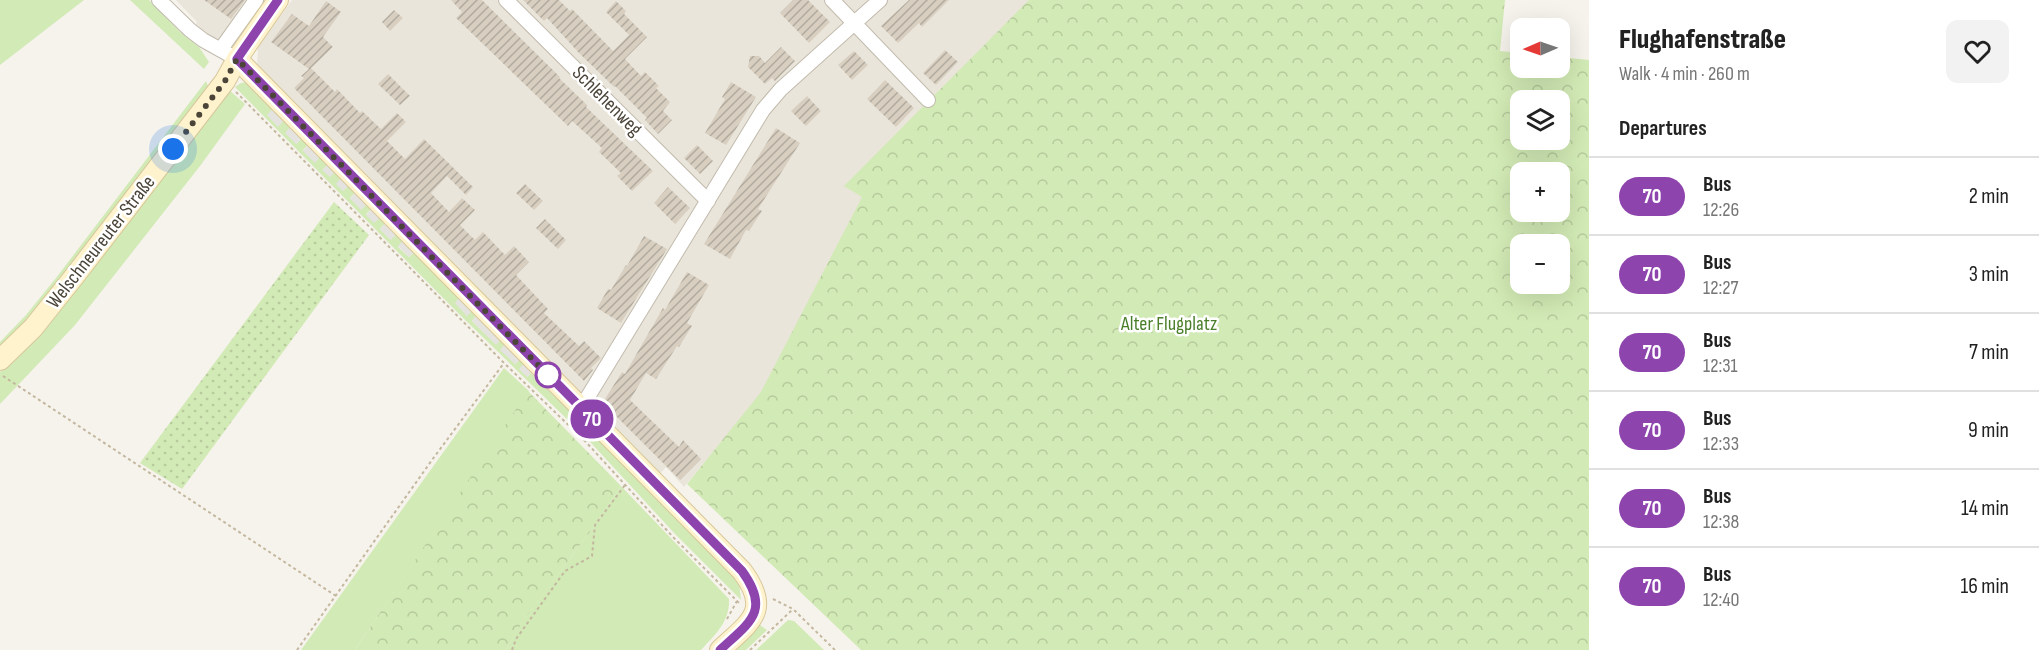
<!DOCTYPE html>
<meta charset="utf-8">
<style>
:root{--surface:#fff;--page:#f2f2f2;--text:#222;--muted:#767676;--line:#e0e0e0}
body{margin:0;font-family:"Sofia Sans Condensed",sans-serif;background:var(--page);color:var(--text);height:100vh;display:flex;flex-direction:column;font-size:22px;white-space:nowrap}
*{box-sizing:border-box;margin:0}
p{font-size:20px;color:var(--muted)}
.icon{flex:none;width:33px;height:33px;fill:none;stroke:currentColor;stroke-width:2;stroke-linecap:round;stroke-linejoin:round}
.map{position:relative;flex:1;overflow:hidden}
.side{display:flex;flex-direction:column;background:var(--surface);width:450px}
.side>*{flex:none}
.badge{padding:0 12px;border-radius:20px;font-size:21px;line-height:39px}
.needle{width:39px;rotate:268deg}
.controls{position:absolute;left:1510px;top:18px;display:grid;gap:12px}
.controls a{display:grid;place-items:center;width:60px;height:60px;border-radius:12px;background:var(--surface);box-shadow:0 6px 24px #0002;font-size:30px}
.you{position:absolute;width:30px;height:30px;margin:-15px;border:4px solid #fff;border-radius:50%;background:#1a73e8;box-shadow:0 0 0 9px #1a73e833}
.map>.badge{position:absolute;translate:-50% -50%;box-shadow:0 0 0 3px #fff}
h2{padding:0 30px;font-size:22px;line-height:54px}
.round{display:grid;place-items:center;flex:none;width:63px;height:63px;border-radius:12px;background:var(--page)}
.overview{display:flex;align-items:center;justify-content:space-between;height:102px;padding:0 30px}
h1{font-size:28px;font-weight:800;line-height:45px}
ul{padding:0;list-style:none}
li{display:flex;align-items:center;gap:18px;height:78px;padding:0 30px;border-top:2px solid var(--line)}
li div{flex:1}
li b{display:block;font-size:22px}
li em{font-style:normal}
li .badge{min-width:66px;font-weight:700;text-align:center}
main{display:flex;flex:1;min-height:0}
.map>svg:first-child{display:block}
</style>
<main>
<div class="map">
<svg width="1589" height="650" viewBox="0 0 1589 650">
<defs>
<pattern id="forest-crowns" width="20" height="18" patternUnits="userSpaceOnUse" patternTransform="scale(1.5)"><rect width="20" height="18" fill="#d2eab5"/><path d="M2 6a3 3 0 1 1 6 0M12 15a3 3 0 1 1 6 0" fill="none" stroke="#b6ca9c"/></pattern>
<pattern id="garden-dots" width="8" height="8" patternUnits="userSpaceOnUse" patternTransform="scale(1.5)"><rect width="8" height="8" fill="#d2eab5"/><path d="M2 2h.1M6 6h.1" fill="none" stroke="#b6ca9c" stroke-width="1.8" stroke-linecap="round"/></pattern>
<pattern id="building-hatch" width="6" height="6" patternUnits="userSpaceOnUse" patternTransform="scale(1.5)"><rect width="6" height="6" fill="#d8cfc1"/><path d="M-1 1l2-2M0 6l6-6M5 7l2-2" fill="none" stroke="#b1aa9e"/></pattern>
</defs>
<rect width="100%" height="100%" fill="#f6f3ec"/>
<!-- residential -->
<g fill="#eae5da">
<polygon points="176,0 248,0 219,40 215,41 195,27 197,22"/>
<polygon points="292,0 1032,0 762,393 684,487 666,467 659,475 257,64 258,47"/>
</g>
<!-- grass -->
<g fill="#d2eab5">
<polygon points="0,0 84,0 0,65"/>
<polygon points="130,0 149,0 180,32 199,47 209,62 204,69"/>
<polygon points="206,81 208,86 171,137 29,320 0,349 0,342 26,315 56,278"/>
<polygon points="248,82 275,106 278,126 286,118 293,124 296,144 304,136 311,142 303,150 315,162 322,154 343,175 343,191 351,182 358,190 350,198 361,209 369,201 375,206 366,214 383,215 388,220 380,229 390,239 399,231 406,238 398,247 409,257 417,249 461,295 466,316 474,308 479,312 472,321 496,344 502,337 515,364 522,357 526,361 527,377 531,373 556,398 560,395 575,410 571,423 458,313 235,87 241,83"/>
<polygon points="230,91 245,104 200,166 75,325 0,404 0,372 38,333 189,137 212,114"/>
<polygon points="504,368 529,391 355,650 301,650"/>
<polygon points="583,421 729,566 739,582 741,600 676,535 581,432 580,428"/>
<path d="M621,486l108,113c1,22 -13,35 -28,51h-195l16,-28 73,-97z"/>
<polygon points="788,620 794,621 824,650 756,650"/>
<polygon points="760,625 767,630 746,650 734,650"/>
</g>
<!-- forest -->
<g fill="url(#forest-crowns)" fill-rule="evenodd">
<path d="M1029,0h476l-5,51 21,2v15h39v-11l29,3v590h-728l-174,-166 74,-92 101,-195 -18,-11zM1521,100h39v40h-39zM1521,172h39v40h-39zM1521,244h39v40h-39z"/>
<polygon points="528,391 621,486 595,525 523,621 506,650 355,650"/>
</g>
<!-- garden -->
<polygon fill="url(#garden-dots)" points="334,202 369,235 182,489 140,463"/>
<!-- parking -->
<polygon fill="#e5e3e0" points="275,106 538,365 527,377 519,369 526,361 522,357 515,364 500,350 507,342 502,338 496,345 472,321 478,313 474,309 467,316 455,303 461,295 416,249 409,257 398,246 406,238 399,231 391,240 380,229 388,220 383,215 374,223 366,215 374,207 369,202 361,210 350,198 358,190 351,183 343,191 336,184 343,175 337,170 330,177 322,170 330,162 322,154 315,163 303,151 310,143 304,136 296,144 285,133 292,125 286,118 278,127 267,115"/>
<!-- building -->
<g fill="url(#building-hatch)">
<polygon points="204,0 245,0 231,19"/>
<polygon points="451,0 482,0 560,77 559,78 587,105 586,107 653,171 632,191 617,176 621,173 599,152 602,148 572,121 568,126 456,18 462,12"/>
<polygon points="523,0 559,0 570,11 572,9 613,51 629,35 606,12 616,1 626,11 624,14 647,37 625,59 641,76 645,72 659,86 656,88 670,102 663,111 672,120 658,134 645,120 647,118 615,86 614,87 579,53 547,18 544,21"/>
<polygon points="793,0 808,0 830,22 809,43 780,13"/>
<polygon points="909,0 949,0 922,27 919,23 898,43 881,26"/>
<polygon points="326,1 341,12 323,37 333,47 311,68 335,92 337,89 360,113 362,111 381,129 397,113 406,122 387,141 405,159 424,139 473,187 466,195 447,176 431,193 449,212 462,198 475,210 460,225 475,240 483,232 505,255 514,246 529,262 516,275 548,309 544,313 579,346 584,341 601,358 591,368 593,370 584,381 294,88 304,78 301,76 309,69 271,42 292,14 309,26"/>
<polygon points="394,10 403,18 390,31 382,22"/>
<polygon points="781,47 795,61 775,81 772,78 765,84 748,67 750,56 759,56 765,63"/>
<polygon points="945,50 958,62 936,85 923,73"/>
<polygon points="854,51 868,65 852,80 838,65"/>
<polygon points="388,74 410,96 400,105 378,84"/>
<polygon points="885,80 914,108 896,127 867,99"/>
<polygon points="731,82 756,97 726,145 705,133 725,99 722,97"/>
<polygon points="807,96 821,111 806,126 791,111"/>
<polygon points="776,128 800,143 758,209 762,211 749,231 746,230 730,259 704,244"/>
<polygon points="697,145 713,161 700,174 684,158"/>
<polygon points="525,184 543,201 534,210 516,193"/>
<polygon points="668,187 690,208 675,224 654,203"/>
<polygon points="545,219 566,240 558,249 536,228"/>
<polygon points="644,236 667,249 621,323 597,308 608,289 611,290 626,265 627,266"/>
<polygon points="687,272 709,285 687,323 692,326 679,347 677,346 656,379 646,373 630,400 679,447 683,440 701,459 680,480 607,407 605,399 622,372 625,374 663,308 665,310"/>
</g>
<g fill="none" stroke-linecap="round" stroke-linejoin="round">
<defs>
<g id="minor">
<polyline points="159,0 190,30 203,40 237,59"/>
<polyline points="506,0 708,201"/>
<polyline points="832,0 928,100"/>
<polyline points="221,49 256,0"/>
<polyline points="581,408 763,110 781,89 880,0"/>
</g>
<g id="secondary">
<path d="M237,59l505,512c30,40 8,51 -22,79"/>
<polyline points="0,360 33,328 73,278 225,81 237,59 278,0"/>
</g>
</defs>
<!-- minor casing -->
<use href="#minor" stroke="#c2bbae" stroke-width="16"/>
<!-- secondary casing -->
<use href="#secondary" stroke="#d6c79b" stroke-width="22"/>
<!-- path -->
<g stroke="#c4b79f" stroke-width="2" stroke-dasharray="3 3" stroke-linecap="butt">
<polyline points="236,92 504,363 585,441 673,537 739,603"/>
<polyline points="3,376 336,596"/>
<polyline points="773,599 793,609 835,650"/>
<polyline points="727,619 737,601"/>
<polyline points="297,650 432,460 504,363"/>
<polyline points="512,650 516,639 565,571 592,556 595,525 625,485"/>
<polyline points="750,650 793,609"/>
</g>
<!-- minor -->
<use href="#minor" stroke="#fff" stroke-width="14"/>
<!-- secondary -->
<use href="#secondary" stroke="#fff3cd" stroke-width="20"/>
</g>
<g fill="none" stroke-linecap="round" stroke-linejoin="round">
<defs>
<path id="line" d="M278,0l-41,59 505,512c29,40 8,51 -22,79"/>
</defs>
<!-- line casing -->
<use href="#line" stroke="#fff" stroke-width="14"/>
<!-- line -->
<use href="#line" stroke="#8e44ad" stroke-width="9"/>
<!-- walk -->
<polyline stroke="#4b4439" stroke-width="6" stroke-dasharray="0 10.8" points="173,149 225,81 237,59 548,375"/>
</g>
<!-- markers -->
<circle fill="#fff" stroke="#8e44ad" stroke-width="3" cx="548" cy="375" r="12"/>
<g text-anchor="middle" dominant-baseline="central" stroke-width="5" stroke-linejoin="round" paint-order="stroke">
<!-- street labels -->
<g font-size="20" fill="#4b4439" stroke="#fff">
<text transform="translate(607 101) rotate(45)">Schlehenweg</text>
<text transform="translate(101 242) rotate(-52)">Welschneureuter Straße</text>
</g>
<!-- park labels -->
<g font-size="20" fill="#4a7f2a" stroke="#fff">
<text x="1169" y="324">Alter Flugplatz</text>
</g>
</g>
</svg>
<div class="controls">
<a><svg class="needle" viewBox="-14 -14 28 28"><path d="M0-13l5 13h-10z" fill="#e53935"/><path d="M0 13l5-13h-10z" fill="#767676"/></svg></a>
<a><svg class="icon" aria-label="layers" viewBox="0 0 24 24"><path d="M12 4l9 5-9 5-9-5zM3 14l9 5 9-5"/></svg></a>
<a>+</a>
<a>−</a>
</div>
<div class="you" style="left:173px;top:149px"></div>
<b class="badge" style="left:592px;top:419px;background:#8e44ad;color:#fff">70</b>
</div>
<section class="side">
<div class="overview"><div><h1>Flughafenstraße</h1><p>Walk · 4 min · 260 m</p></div><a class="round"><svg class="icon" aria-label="heart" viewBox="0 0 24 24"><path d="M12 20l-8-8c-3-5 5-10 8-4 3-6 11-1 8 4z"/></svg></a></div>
<h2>Departures</h2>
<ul>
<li><span class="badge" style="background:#8e44ad;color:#fff">70</span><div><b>Bus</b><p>12:26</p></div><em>2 min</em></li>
<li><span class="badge" style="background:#8e44ad;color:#fff">70</span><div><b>Bus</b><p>12:27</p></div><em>3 min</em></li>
<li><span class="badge" style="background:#8e44ad;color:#fff">70</span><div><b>Bus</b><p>12:31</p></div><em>7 min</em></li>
<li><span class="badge" style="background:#8e44ad;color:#fff">70</span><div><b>Bus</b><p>12:33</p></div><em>9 min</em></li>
<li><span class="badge" style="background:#8e44ad;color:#fff">70</span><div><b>Bus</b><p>12:38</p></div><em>14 min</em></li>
<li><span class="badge" style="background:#8e44ad;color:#fff">70</span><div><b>Bus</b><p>12:40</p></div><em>16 min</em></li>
</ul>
</section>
</main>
